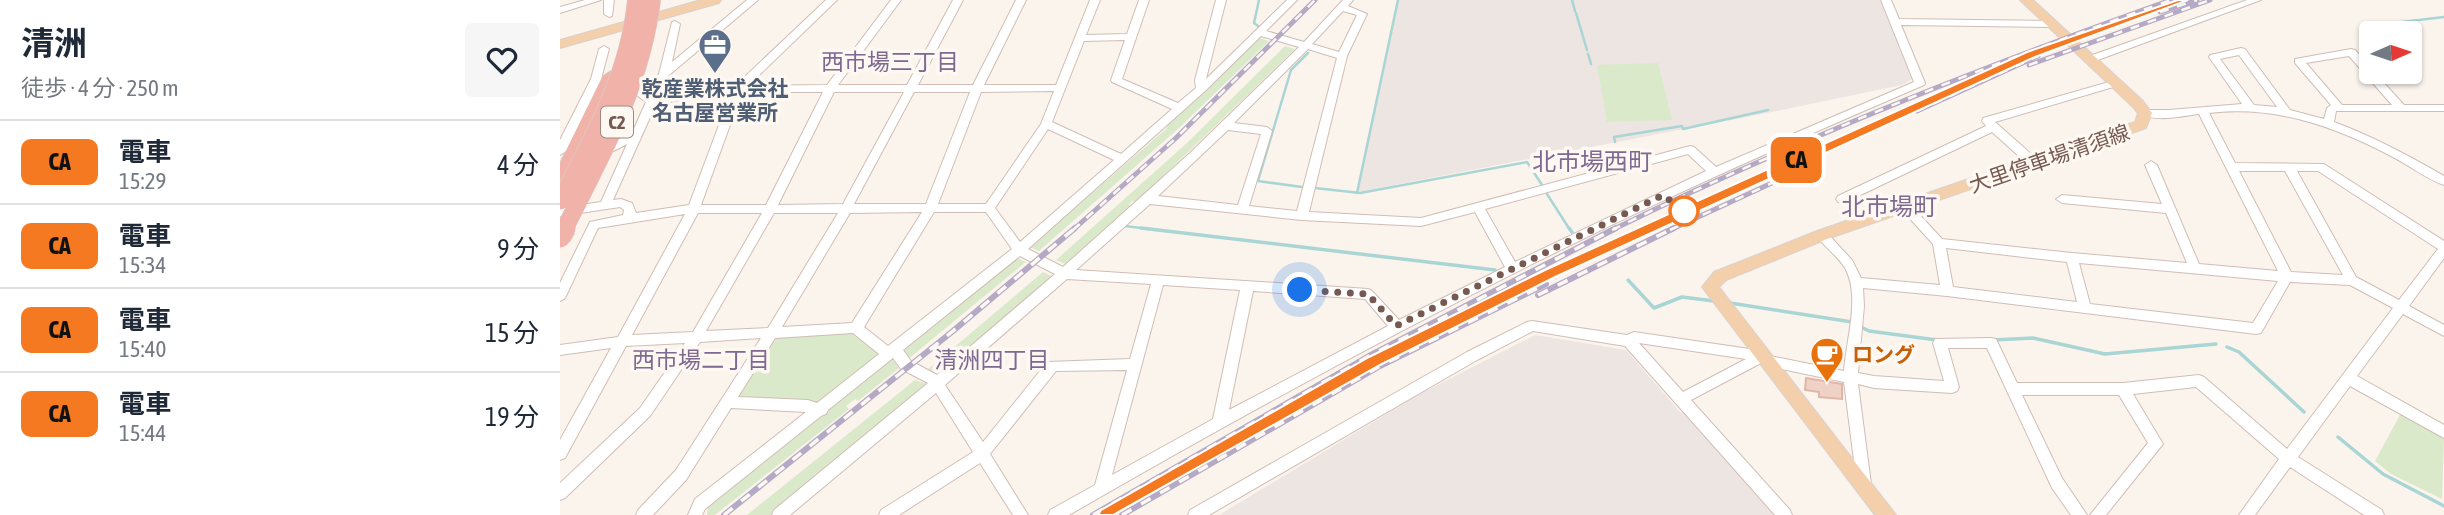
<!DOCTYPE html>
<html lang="ja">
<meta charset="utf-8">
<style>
:root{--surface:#fff;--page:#f6f6f7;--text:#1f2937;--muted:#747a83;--line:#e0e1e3}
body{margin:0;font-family:"Asap Condensed","Noto Sans JP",sans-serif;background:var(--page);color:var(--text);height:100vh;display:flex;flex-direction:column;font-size:26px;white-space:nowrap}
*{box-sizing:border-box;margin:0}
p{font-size:23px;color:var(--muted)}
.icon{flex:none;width:38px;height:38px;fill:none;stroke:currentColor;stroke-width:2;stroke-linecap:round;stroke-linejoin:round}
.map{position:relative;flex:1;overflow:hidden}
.drawer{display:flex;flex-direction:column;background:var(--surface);width:560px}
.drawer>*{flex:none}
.badge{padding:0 14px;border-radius:10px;font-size:24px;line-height:46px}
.needle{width:46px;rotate:87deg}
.controls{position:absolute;left:1799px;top:21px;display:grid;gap:14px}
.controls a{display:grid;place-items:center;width:63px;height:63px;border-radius:7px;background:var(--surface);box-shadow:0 2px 5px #0004;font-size:35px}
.you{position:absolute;width:35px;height:35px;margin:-18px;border:5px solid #fff;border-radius:50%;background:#1a73e8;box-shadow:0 0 0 10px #1a73e833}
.map>.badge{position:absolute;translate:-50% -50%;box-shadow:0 0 0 4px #fff}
.round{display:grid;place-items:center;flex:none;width:74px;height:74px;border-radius:7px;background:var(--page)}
.summary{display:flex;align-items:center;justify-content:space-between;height:119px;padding:0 21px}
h1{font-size:33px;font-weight:700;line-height:52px}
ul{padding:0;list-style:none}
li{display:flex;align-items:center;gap:21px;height:84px;padding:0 21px;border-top:2px solid var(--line)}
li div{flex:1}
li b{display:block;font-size:26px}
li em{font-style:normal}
li .badge{min-width:77px;font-weight:700;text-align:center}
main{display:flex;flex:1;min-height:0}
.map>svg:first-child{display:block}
</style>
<main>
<section class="drawer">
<div class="summary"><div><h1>清洲</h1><p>徒歩 · 4 分 · 250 m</p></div><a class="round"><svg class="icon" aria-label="heart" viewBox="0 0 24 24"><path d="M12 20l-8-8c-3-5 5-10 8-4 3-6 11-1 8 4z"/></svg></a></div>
<ul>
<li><span class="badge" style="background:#f47921;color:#111">CA</span><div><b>電車</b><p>15:29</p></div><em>4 分</em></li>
<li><span class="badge" style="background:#f47921;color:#111">CA</span><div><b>電車</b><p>15:34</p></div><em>9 分</em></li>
<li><span class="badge" style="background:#f47921;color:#111">CA</span><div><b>電車</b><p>15:40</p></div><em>15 分</em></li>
<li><span class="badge" style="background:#f47921;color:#111">CA</span><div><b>電車</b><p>15:44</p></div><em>19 分</em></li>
</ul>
</section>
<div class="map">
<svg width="1884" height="515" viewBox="0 0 1884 515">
<rect width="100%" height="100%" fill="#fbf4ed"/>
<!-- industrial -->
<g fill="#ece5e1">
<polygon points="839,0 1322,0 1354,78 1342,85 1212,112 798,192"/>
<polygon points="975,335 1066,350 1121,413 1126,410 1216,515 659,515 858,395"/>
</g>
<!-- green -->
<g fill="#dbe9cb">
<polygon points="699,38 709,41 619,128 479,251 470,247 607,128 607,124"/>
<polygon points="725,46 735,49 576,202 572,201 569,204 571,206 505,264 496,260 628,142"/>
<polygon points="1098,63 1112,120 1047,122 1037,65"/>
<polygon points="457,258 466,262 347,360 343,351"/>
<polygon points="483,272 494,277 379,378 366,371"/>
<polygon points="295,333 319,355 266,400 258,403 180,400 177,396 213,341 219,337"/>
<polygon points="332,359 339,368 298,401 295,399 286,406 289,409 155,515 147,515 148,504"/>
<polygon points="355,380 371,385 211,515 187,515"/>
<polygon points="1841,413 1884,438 1882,499 1831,474 1815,461"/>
</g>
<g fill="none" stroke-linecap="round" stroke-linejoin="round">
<!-- stream-far1 -->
<g stroke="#a9d5d5" stroke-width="2.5">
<polyline points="1012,0 1015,11"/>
<polyline points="1016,13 1027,50"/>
<polyline points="1842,22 1884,17"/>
<polyline points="698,26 694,23 699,0"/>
<polyline points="1028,54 1031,64"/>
<polyline points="1055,142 1054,137 1122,126 1123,129 1208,110"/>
<polyline points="742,187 698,181 731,70 748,53"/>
<polyline points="755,188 800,193 967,162 982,185"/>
<polyline points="797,193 838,0"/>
<polyline points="987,194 1010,230"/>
<polyline points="565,226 596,230"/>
</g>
<!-- stream -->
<g stroke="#a9d5d5" stroke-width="3.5">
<polyline points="581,228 935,270"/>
<polyline points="1009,228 1012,232"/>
<polyline points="1068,280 1094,308 1122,297 1154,301"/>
<polyline points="1170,303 1292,322"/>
<polyline points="1299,326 1309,331 1377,340"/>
<polyline points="1433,340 1473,338 1545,354 1656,344"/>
<polyline points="1667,347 1679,352 1744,412"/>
<polyline points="1778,437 1823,474 1884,506"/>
</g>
</g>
<!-- building -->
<polygon fill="#efd1c6" stroke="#e0b6a8" stroke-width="2" points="1246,378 1282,384 1282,399 1259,397 1259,392 1245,390"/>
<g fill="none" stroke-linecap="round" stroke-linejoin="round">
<defs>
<g id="minor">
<polygon points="25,0 41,0 0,13 0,7"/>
<polygon points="44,0 54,0 52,16 49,17 44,14"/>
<path d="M187,0h11l-90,76 -9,21 76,-11 91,-86h11l-89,86 79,-1 64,-85h10l-63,85h69l46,-85h10l-45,85h55l43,-85h10l-42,85h72l34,-85h10l-14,35 41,-1 12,-34h10l-27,79 56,24 18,-15 -1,-8 21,-80h10l-20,79 81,-79h10l-31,31 38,11 39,-42h10l-5,6 19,8 -20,42 -38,156 112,6 269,-72 4,1 22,20 198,-85 -33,-82h10l8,19 153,2 5,3 -5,3 -151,-2 24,58 -1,2c-112,48 -224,97 -333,150 -178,87 -351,181 -522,280h-21l2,-5 45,-25 32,-115 -71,1 -66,83 38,61h-15l-33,-52 -81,52h-20l2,-5 92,-58 -37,-59 -146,122h-18l2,-5 154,-127 -27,-14 -8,-11 -65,52 -2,4 -5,2 -116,93 -3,6h-14l7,-16 111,-87 -75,-4 -45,72 -33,35h-17l2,-5 38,-40 85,-132 -61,4 -50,74 -85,82 -5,2v-17l80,-75 45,-65 -59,3 -61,112 -5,2v-20l51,-92 -51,7v-10l58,-8 67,-123 -87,14 -32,68 -2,3 -4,2v-18l30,-61 33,-7 1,-5 -4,-3 -60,9v-8l41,-6 26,-58 -25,13 -6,-4 37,-22 13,-29 -26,-19 5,-3 4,1 21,13 9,-20 13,-52 3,-1 5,3 -8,38zM783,11l14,4 -18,37 -27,-8zM701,36l38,11 -109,106 -127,114 -35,-18 177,-158zM565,40l-14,40 1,2 60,27 -51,45 -69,-32 32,-81zM748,49l29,9 -40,153 -48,-5 23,-75 -5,-4 -33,-4zM494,91l-13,33 -55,80h-48l43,-112zM182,92h81l-57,113h-65zM274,92h70l-61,112 -65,1zM354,92h56l-44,112h-72zM171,93l-42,112 -53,8 -4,-10 -11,-4 -8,1 43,-96zM488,129l66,31 -94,82 -25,-34zM668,130l33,4 -23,71 -80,-9zM1128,154l18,17 -191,91 -30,-53zM590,204l152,16 119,6 54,-14 30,55 -106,53 -27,-29 -4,-2 -292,-19zM362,212l-70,111 -70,4 68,-114zM374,212h52l26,37 -124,97 -24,-19zM138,213h64l-69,119 -61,3zM214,213h64l-70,115 -62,3zM460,256l35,18 -118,101 -26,-14 -8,-11zM507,279l84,5 -21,75 -83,3 -64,80 -38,-57zM603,285l77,5 -27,129 -101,56zM693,291l112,8 23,27 -159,84zM293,333l26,21 -62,49 -9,-3 -70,-3 37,-59z"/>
<polygon points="1687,0 1701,0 1535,61 1527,61 1526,59 1527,57"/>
<polygon points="44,46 49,49 41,79 6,151 0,155 0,140 31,79 39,49"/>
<path d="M1681,48l4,1 45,61 34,9 3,-11 4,-3 -36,-42v-4l56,-10 4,1 16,18v4h3l30,33h40v6h-108l-2,11c38,14 74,33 110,54v9c-18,-6 -35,-20 -53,-29 -57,-30 -117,-51 -182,-43l26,50 89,1 120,77v17l-35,48 35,19v11l-41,-22 -46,62 87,49v13l-94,-52 -52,71 84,53 2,5h-20l-74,-48 -35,48h-16l40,-56 -83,-72 -63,7 30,50 -57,71h-16l58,-72 -29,-48h-97l40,83 25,37h-16l-19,-27 -65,-140h-39l11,39 -2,4 -5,2 -78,-5 -16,-4 13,100 -2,5 -5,1 -5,-1 -2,-5 -13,-102 -77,-16 -6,-3 -70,37 99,110 2,5h-17l-150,-169 -92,-15 -56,29 -268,155h-21l2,-5 277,-158 60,-30 5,-1 95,14 7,-3 129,19 5,1 2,4 74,15c2,-32 17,-74 1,-103 -8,-13 -21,-21 -29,-33l6,-4 4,1 26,28 9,18 79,7 -7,-41 -31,-34 -2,-3 2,-3h8l32,35 130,14 115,10 -21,-50 -104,-10 -6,-4 6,-4 100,9 -17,-39 6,-4 6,4 42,99 79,7 -79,-157c-17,2 -45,9 -59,-1l5,-3h24l73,-6 -33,-47 1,-2zM1679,55l38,52 -23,-2 -34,-46zM1789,56l43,49h-50l-36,-42zM1679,171h46l58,104 -52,-3zM1737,171h21l120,78 -39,51 -43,-23zM1386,248l121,14 10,40 -124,-15zM1519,263l199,18 -25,42 -163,-19zM1730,282l60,3 43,23 -106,141 -83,-72 -5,-2 -76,8h-106l-21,-44 -5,-1 -56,1 -2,4 11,38 -70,-5 -16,-3 6,-67 -1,-18 84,8 309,38 5,-1zM1079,343l107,16 -63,33z"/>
<polygon points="1556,80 1560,81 1560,85 1435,122 1479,161 1481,164 1479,167 1471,167 1432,132 1286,202 1278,202 1276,199 1278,196 1426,126 1422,121 1423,118"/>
</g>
<g id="major">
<polygon points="141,0 161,0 159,3 0,48 0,40"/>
<polygon points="1460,0 1473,0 1583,101 1592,113 1586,128 1267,239 1166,280 1159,287 1336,515 1315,515 1142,287 1154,272 1257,231 1575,122 1578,113 1573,107"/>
</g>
<polygon id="highway" points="51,71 59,76 9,181 6,185 0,187 0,163 43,76"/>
</defs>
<!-- minor casing -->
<use href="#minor" stroke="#d0bdb5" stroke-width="2"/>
<!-- major casing -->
<use href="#major" stroke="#d9d1ce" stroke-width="2"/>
<!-- highway casing -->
<use href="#highway" stroke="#d9d1ce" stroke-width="2"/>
<!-- minor -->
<use href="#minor" fill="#fff" fill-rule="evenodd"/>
<!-- major -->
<use href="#major" fill="#f4cfac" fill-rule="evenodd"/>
<!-- highway -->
<use href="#highway" fill="#f0b2a9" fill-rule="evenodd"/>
<defs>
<g id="rail-far1">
<polyline points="1600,12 1637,0"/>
<polyline points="1469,65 1650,0"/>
<polyline points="1357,111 1478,56"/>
<polyline points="513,230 616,138 755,0"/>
<path d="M1052,230c182,-89 369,-163 559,-230"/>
<polyline points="1087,230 1364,101"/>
<polyline points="1110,230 1240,170"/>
</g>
<g id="rail">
<polyline points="974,282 1091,228"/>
<polyline points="978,295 1114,228"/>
<polyline points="164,515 393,331 515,228"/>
<polyline points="533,515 809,356 1056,228"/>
<polyline points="562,515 820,366 986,284"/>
</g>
</defs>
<!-- rail-far1 casing -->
<use href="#rail-far1" stroke="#b5aac6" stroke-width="5"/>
<!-- rail casing -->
<use href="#rail" stroke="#b5aac6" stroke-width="6"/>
<!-- rail-far1 -->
<use href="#rail-far1" stroke="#fef8f3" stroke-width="2.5" stroke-dasharray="9" stroke-linecap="butt"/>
<!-- rail -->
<use href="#rail" stroke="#fef8f3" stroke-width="3.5" stroke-dasharray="11" stroke-linecap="butt"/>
<defs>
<g id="highway-bridge-far1">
<path d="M0,201c34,-65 69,-127 76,-201"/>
<path d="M4,230c38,-75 78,-146 88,-230"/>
</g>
<polyline id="highway-bridge" points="0,237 5,228"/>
</defs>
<!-- highway-bridge-far1 casing -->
<use href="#highway-bridge-far1" stroke="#d9d1ce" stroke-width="18" stroke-linecap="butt"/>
<!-- highway-bridge casing -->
<use href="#highway-bridge" stroke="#d9d1ce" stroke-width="23" stroke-linecap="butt"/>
<!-- highway-bridge-far1 -->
<use href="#highway-bridge-far1" stroke="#f0b2a9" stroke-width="17"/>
<!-- highway-bridge -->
<use href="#highway-bridge" stroke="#f0b2a9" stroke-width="21"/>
</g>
<!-- line -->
<polygon fill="#f47921" stroke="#fff" stroke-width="2" points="1618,0 1628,0 1475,57 995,277 820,365 553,515 538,515 541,510 809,357 985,270 1467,52"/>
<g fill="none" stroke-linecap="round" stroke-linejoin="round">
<!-- walk -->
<polyline stroke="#765950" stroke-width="7" stroke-dasharray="0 12.6" points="740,290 808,294 836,326 1103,195 1124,211"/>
</g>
<!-- icons -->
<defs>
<symbol id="office-pin" viewBox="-11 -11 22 30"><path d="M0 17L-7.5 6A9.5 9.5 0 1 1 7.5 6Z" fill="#5c6f8a" stroke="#fef8f3"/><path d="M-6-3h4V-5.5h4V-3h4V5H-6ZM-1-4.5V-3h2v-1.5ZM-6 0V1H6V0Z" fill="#fff"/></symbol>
<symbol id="cafe-pin" viewBox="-11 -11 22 30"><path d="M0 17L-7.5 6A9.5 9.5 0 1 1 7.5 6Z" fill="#e8710a" stroke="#fef8f3"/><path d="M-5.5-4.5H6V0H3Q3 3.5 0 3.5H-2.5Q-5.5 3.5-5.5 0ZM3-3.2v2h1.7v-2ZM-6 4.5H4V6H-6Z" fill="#fff"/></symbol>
</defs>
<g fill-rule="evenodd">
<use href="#office-pin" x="136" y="26" width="38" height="52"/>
<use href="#cafe-pin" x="1248" y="335" width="38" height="52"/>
</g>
<!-- markers -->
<circle fill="#fff" stroke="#f47921" stroke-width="3.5" cx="1124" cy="211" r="14"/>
<g text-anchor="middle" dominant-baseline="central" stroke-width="7" stroke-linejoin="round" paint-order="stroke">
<!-- shield labels -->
<rect fill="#fef8f3" stroke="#9f8981" stroke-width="2" x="41" y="106.5" width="32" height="31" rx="5"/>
<g font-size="19" font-weight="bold" fill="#765950">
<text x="57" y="122">C2</text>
</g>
<!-- service labels -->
<g font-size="21" font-weight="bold" fill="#4e5e75" stroke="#fef8f3">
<text x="155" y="88">乾産業株式会社<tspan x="155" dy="24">名古屋営業所</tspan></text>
</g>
<!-- street labels -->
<g font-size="21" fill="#765950" stroke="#fef8f3">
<text transform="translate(1489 158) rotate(-19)">大里停車場清須線</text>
</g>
<!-- food labels -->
<g font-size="21" font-weight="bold" fill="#c56008" stroke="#fef8f3" text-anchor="start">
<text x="1292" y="354">ロング</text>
</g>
<!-- neighbourhood labels -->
<g font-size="23" fill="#7e6991" stroke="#fef8f3">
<text x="330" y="62">西市場三丁目</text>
<text x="141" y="360">西市場二丁目</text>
<text x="432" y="360">清洲四丁目</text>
</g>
<!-- quarter labels -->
<g font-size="24" fill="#7e6991" stroke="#fef8f3">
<text x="1032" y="161">北市場西町</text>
<text x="1329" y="206">北市場町</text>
</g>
</g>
</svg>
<div class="controls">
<a><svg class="needle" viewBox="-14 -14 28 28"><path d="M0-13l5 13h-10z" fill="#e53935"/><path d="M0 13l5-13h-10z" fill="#747a83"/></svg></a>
</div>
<div class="you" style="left:740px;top:290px"></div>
<b class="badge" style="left:1236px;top:160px;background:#f47921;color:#111">CA</b>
</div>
</main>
